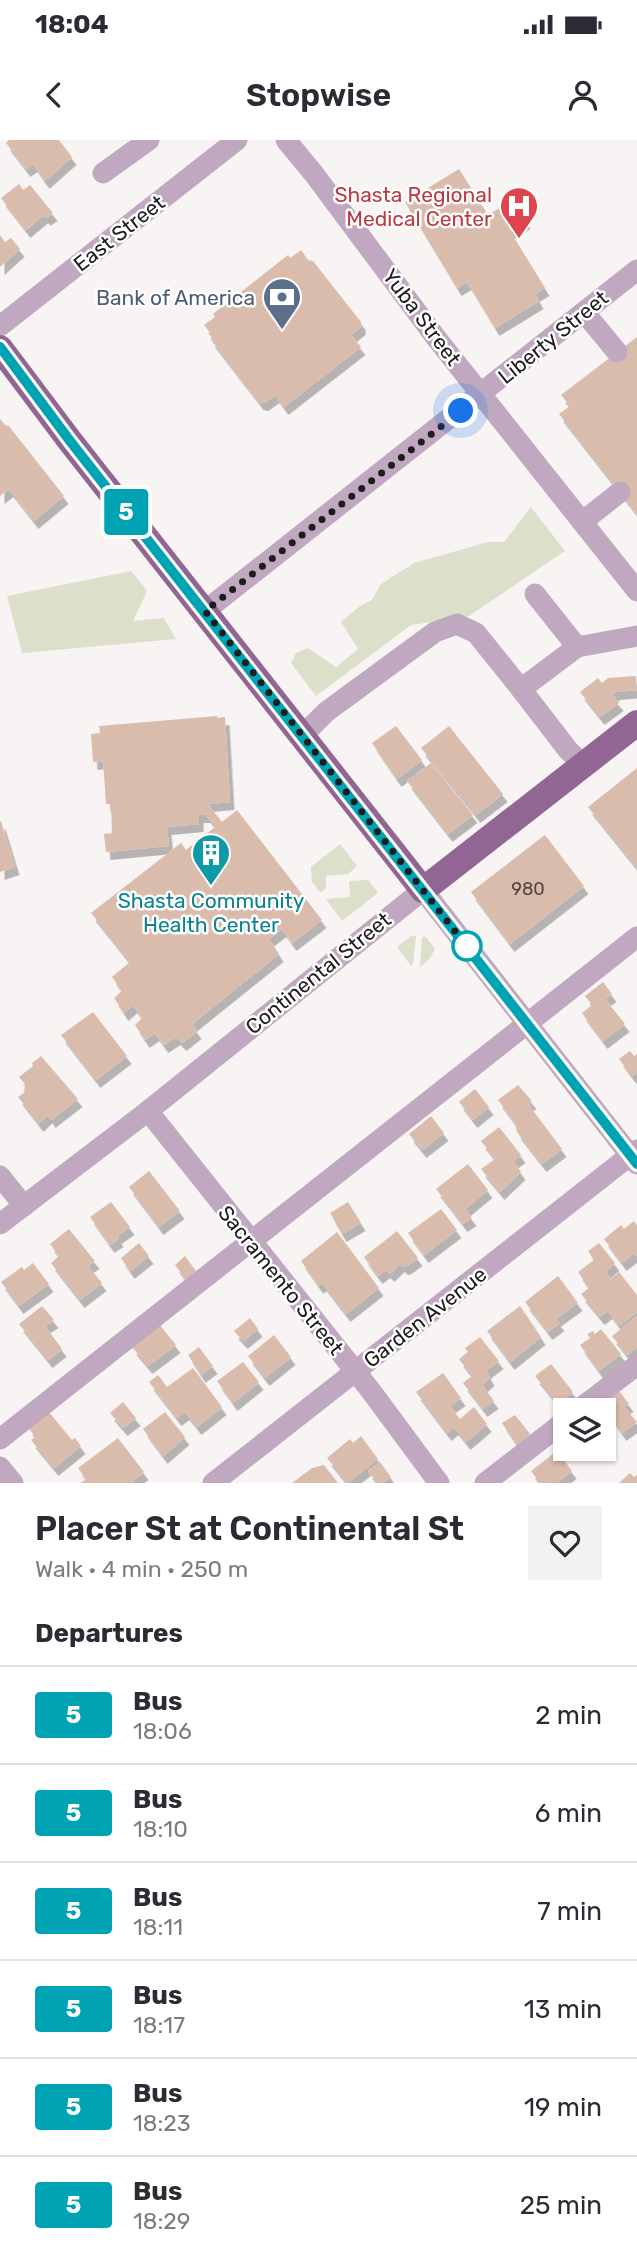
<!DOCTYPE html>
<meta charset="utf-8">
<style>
:root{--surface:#fff;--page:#f2f2f3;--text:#2b2b33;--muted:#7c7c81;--line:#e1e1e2}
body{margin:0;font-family:Rubik,sans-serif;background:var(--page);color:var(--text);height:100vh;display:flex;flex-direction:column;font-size:26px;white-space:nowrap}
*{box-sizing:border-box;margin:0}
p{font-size:23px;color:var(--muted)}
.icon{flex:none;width:38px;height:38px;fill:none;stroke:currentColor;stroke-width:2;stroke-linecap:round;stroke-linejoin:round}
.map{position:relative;height:1343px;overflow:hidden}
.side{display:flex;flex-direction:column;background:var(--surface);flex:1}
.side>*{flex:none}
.badge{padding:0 14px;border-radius:5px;font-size:24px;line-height:46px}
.buttons{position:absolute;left:553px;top:1258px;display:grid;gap:14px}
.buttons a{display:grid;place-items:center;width:63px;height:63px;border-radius:0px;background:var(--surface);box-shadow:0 2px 5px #0004;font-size:35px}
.you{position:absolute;width:35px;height:35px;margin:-18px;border:5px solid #fff;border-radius:50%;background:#1a73e8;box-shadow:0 0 0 10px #1a73e833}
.map>.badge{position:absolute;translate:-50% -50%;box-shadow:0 0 0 4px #fff}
h2{padding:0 35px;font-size:26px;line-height:63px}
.round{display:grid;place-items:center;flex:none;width:74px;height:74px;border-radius:0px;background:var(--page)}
.headline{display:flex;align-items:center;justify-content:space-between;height:119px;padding:0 35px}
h1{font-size:33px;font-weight:600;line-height:52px}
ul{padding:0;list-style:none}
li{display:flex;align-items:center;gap:21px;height:98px;padding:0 35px;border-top:2px solid var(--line)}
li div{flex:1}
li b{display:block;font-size:26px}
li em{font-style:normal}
li .badge{min-width:77px;font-weight:700;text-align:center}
.status{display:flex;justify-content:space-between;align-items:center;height:49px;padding:0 35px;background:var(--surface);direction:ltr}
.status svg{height:19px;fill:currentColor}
header{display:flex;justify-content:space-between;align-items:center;height:91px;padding:0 35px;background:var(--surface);font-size:32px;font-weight:600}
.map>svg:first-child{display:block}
</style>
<div class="status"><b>18:04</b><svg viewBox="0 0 49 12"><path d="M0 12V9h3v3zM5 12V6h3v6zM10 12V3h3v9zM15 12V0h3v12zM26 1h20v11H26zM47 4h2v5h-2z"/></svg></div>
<header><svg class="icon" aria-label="back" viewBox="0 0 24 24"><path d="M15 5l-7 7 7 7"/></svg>Stopwise<svg class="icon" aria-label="person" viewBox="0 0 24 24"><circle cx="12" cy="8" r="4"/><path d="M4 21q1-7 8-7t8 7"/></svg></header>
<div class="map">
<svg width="637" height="1343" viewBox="0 0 637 1343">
<defs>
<filter id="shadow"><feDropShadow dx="4.5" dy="8" stdDeviation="0" flood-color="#0004"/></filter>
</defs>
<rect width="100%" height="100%" fill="#f8f4f3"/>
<!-- green -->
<g fill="#dcdfca">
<polygon points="531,367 565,411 469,476 411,485 316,556 291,523 296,513 308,508 336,527 358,509 341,482 359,467 372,460 381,444 414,423 488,402 504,402"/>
<polygon points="131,431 147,451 133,481 164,478 176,499 22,513 7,456"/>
<polygon points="340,704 357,726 348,734 326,736 326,748 321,753 312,742 311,727"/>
<polygon points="368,740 378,753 342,781 326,759 350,757 349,741"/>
<polygon points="411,796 416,796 413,824 411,826 397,807"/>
<polygon points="422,797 426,797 435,809 430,818 420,827"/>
</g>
<!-- building -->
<g fill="#dabcad" filter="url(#shadow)">
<polygon points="9,0 59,0 72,17 45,41 33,24 26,29 6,3"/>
<polygon points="459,29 488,75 513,60 526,81 510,91 545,148 535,154 539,161 495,188 467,142 457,148 405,62"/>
<polygon points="19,44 23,50 30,45 53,73 46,78 44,75 26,90 1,58"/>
<polygon points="0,95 5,102 11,98 20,109 0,127"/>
<polygon points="301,110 308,120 313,121 361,182 361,187 351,195 361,207 284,267 275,255 264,263 259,262 211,200 212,195 204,185 215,177 213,174 288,115 290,118"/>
<polygon points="637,197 637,374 559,274 570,266 561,255"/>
<polygon points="0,279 6,286 8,285 64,356 34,381 9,349 0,356"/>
<polygon points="636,536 637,550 616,552 612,555 619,563 600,577 580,552 598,538 602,543 608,538"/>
<polygon points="217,576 217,578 225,577 230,662 208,664 222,682 237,670 322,780 292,803 282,789 269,799 279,814 192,884 197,891 182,903 176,897 164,905 155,893 145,900 135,885 142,878 133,865 124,873 114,858 122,851 112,837 130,822 91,773 181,703 186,710 215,687 206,675 199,675 199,684 167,687 169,706 106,712 104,694 112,693 111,664 106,664 103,621 93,622 91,594 100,593 99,586"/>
<polygon points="396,586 422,620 397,639 372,603"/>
<polygon points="449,586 503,654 476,675 421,608"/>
<polygon points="431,623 473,675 448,694 407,641"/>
<polygon points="637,628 637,728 588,667"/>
<polygon points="1,681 15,727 0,732 0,682"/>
<polygon points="545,695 584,746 510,804 471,752"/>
<polygon points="603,842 612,854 605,859 625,884 603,901 582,873 592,865 585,856"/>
<polygon points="93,872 127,916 96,940 61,895"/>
<polygon points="630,911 634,916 637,914 637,933 632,936 619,919"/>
<polygon points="41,916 78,959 51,980 48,975 39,984 18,957 24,953 25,944 19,937 33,926 32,923"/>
<polygon points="518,945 532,961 528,964 562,1009 542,1024 517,992 515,983 498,960"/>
<polygon points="475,949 489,967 473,980 459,962"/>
<polygon points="431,976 444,993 422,1010 409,994"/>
<polygon points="499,987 521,1015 513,1021 521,1032 500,1052 481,1029 495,1019 481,1001"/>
<polygon points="468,1024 488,1050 465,1069 472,1078 463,1084 436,1049"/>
<polygon points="149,1031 180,1071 159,1087 129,1047"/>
<polygon points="111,1062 130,1087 117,1096 119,1099 110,1105 90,1077"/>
<polygon points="348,1062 361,1083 342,1094 330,1073"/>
<polygon points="441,1069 457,1090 424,1115 408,1093"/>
<polygon points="634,1081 637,1085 637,1116 635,1113 622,1123 604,1099 621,1085 624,1089"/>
<polygon points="69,1089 95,1121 88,1126 102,1143 80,1160 51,1123 59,1116 50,1104"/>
<polygon points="397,1091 418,1118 407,1126 404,1127 400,1124 390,1134 386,1130 378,1136 364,1117"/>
<polygon points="337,1092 379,1148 346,1174 322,1143 319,1146 301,1121"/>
<polygon points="139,1103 149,1116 130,1131 121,1118"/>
<polygon points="599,1103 615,1123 605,1132 611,1139 619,1132 637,1155 637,1172 619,1186 608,1171 600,1177 581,1154 589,1148 578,1132 594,1120 588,1111"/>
<polygon points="185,1116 196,1131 186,1139 175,1125"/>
<polygon points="33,1123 49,1144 19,1166 1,1142 22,1127 24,1130"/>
<polygon points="558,1136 578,1163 556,1179 560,1183 548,1192 525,1162"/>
<polygon points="42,1166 54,1180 45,1186 62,1209 48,1220 19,1184"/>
<polygon points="520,1166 541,1197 510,1222 487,1191"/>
<polygon points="637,1176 637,1207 627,1215 612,1196"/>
<polygon points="250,1178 258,1189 243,1201 234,1191"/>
<polygon points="160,1185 176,1205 148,1226 132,1207"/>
<polygon points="601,1189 621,1214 599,1231 580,1205 590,1198 587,1194 593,1191 595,1194"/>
<polygon points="274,1195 291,1217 265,1238 248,1216"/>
<polygon points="480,1197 499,1221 486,1231 490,1238 482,1245 494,1261 483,1269 463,1243 472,1236 459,1219 468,1212 465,1208"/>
<polygon points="199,1207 213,1226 201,1235 188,1215"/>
<polygon points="243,1222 259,1242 233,1263 217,1241"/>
<polygon points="551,1224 573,1252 558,1264 535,1236"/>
<polygon points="193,1228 222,1267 197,1287 185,1272 177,1278 149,1242 158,1235 167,1247"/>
<polygon points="443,1233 461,1258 450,1266 460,1279 474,1267 487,1284 466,1302 454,1287 447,1293 416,1252"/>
<polygon points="619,1251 629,1264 624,1267 637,1282 622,1293 601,1264"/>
<polygon points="123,1262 136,1278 123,1288 110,1273"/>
<polygon points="48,1271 72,1300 75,1298 81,1306 54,1328 31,1300 35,1297 28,1287"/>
<polygon points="165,1272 185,1297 163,1316 143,1289"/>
<polygon points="515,1275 530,1294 517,1305 502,1283"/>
<polygon points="604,1279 609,1286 604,1290 611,1300 604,1306"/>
<polygon points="361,1296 378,1319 347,1343 327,1318 350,1299 353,1303"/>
<polygon points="118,1298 144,1332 130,1343 81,1343 86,1339 78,1328"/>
<polygon points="557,1311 572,1331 556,1343 540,1343 531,1331"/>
<polygon points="380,1322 391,1337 383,1343 377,1343 368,1331"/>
<polygon points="324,1325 338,1343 292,1343 312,1328"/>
<polygon points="630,1333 634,1337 637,1335 637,1343 619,1343"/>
</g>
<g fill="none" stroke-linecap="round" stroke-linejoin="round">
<!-- minor -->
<g stroke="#c0a8c1" stroke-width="21">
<polyline points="286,0 314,34 437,199 637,451"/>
<polyline points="103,33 149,0"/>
<polyline points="584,172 617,212"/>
<polyline points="0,186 237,0"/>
<polyline points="582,382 620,352"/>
<polyline points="535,454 577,507"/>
<polyline points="205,471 637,130"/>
<polyline points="303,595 326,572 435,492 457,484 476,493 521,549"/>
<polyline points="583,625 568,610 521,549 577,507 637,496"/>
<polyline points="148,971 371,1251 439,1343"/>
<polyline points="0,1036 24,1066"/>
<polyline points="0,1084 148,971 423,750 637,1024"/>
<polyline points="578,1270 637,1225"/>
<polyline points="0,1299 637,797"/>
<polyline points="0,1327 13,1343"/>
<polyline points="213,1343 637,1010"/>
<polyline points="485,1343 565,1281"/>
</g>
<!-- major -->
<polyline stroke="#926694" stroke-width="26" points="0,208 70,301 423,750 637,583"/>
</g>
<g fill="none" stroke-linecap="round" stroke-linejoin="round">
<defs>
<polyline id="line" points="0,207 70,301 637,1024"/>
</defs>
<!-- line casing -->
<use href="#line" stroke="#fff" stroke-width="16"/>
<!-- line -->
<use href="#line" stroke="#00a3b4" stroke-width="10"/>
<!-- walk -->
<polyline stroke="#1e1d1d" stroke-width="7" stroke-dasharray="0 12.6" points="461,271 205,471 472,813 467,806"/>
</g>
<!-- icons -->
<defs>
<symbol id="hospital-pin" viewBox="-11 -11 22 30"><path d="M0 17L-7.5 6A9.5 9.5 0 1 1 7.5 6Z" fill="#e0444e" stroke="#fff"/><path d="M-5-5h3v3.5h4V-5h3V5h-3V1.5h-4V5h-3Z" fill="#fff"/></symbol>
<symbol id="bank-pin" viewBox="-11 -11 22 30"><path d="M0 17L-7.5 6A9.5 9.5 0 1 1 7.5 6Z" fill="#5c6f8a" stroke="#fff"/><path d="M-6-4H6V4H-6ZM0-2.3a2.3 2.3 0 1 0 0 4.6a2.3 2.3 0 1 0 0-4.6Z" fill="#fff"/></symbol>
<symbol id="building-pin" viewBox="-11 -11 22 30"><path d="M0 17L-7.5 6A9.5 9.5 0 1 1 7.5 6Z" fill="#0f9aa8" stroke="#fff"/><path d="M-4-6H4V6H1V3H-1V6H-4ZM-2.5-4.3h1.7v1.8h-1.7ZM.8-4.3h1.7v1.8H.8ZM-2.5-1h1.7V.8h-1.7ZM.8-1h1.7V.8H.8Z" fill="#fff"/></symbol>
</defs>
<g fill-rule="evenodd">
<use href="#hospital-pin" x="497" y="44" width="44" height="60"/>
<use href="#bank-pin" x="260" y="135" width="44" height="60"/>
<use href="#building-pin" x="189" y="691" width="44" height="60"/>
</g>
<!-- markers -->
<circle fill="#fff" stroke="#00a3b4" stroke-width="3.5" cx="467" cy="806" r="14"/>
<g text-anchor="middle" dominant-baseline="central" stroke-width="5" stroke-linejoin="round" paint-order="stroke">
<!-- number labels -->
<g font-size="18" fill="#4d4541">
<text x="528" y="749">980</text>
</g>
<!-- health labels -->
<g font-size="21" fill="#be3a42" stroke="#fff" text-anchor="end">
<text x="492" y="54">Shasta Regional<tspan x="492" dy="24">Medical Center</tspan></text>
</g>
<!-- street labels -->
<g font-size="21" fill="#1e1d1d" stroke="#fff">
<text transform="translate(119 93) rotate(-38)">East Street</text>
<text transform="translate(422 177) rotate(53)">Yuba Street</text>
<text transform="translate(553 197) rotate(-39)">Liberty Street</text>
<text transform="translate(318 833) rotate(-39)">Continental Street</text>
<text transform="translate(281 1140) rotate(51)">Sacramento Street</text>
<text transform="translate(425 1177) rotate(-38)">Garden Avenue</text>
</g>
<!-- service labels -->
<g font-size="21" fill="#4e5e75" stroke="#fff" text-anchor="end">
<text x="255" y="157">Bank of America</text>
</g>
<!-- culture labels -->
<g font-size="21" fill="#0d838f" stroke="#fff">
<text x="211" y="760">Shasta Community<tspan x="211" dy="24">Health Center</tspan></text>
</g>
</g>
</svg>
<div class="buttons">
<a><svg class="icon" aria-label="layers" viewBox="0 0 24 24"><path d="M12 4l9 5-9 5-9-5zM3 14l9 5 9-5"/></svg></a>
</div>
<div class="you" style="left:461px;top:271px"></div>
<b class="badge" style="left:126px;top:372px;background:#00a3b4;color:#fff">5</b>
</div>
<section class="side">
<div class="headline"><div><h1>Placer St at Continental St</h1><p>Walk · 4 min · 250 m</p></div><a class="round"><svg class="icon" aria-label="heart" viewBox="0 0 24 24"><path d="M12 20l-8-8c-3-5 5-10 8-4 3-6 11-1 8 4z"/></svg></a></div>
<h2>Departures</h2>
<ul>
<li><span class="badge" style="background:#00a3b4;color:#fff">5</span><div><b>Bus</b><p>18:06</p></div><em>2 min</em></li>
<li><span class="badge" style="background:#00a3b4;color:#fff">5</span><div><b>Bus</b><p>18:10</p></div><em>6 min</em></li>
<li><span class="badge" style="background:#00a3b4;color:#fff">5</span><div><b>Bus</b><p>18:11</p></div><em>7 min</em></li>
<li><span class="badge" style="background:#00a3b4;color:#fff">5</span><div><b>Bus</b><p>18:17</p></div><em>13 min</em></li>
<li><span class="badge" style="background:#00a3b4;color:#fff">5</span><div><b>Bus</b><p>18:23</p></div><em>19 min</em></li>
<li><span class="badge" style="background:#00a3b4;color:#fff">5</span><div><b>Bus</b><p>18:29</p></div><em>25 min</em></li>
</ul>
</section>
